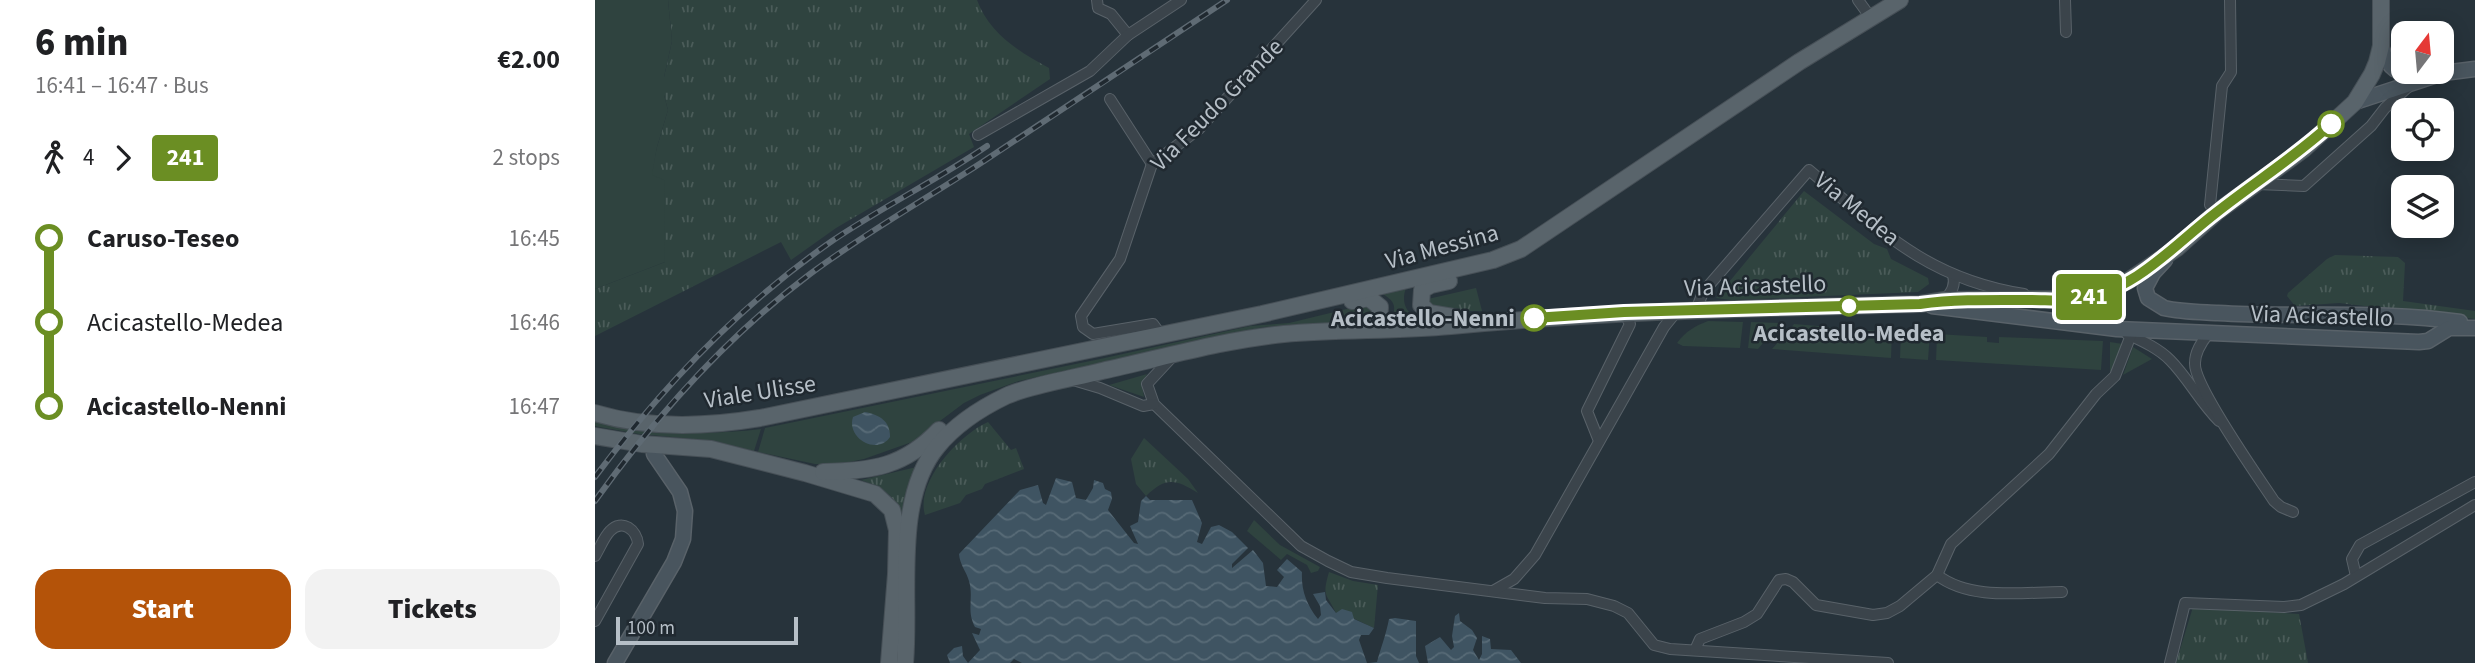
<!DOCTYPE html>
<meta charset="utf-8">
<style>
:root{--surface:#fff;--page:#f2f2f2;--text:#202124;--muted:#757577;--accent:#b45309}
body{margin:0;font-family:"Source Sans 3",sans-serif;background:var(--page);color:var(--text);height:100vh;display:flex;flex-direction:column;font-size:26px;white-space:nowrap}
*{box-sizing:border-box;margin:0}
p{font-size:23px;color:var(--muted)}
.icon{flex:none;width:38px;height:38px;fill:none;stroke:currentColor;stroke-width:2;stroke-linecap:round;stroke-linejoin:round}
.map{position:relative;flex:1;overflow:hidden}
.sheet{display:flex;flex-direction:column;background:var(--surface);width:595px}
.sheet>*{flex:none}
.badge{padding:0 14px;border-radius:5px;font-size:24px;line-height:46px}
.needle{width:46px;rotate:16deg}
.fabs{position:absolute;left:1796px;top:21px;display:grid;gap:14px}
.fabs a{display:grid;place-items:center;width:63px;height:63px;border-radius:14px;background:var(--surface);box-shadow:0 4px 18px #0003;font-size:35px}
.scale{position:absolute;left:21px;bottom:18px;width:182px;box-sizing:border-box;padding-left:7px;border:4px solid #b6bfc7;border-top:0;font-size:19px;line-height:24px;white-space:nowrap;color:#b6bfc7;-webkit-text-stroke:5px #202930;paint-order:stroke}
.map>.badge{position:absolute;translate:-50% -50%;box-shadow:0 0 0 4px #fff}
.legs{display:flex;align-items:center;gap:10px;height:77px;padding:0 35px;font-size:23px}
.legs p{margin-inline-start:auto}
.headline{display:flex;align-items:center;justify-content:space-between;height:119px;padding:0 35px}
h1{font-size:38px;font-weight:800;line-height:52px}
.button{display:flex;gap:14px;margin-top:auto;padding:14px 35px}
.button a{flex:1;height:80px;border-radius:21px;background:var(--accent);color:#fff;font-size:28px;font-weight:800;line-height:80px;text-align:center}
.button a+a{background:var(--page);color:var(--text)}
ul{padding:0 35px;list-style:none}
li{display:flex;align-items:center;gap:24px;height:84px;font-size:26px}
li i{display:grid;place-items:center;width:10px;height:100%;margin:0 9px;background:currentColor}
li i::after{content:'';width:18px;height:18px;margin:-9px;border:5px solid;border-radius:50%;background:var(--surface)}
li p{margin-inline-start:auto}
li:first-child i{background:linear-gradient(#0000 50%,currentColor 0)}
li:last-child i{background:linear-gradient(currentColor 50%,#0000 0)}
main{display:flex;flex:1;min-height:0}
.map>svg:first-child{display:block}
</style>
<main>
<section class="sheet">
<div class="headline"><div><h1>6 min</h1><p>16:41 – 16:47 · Bus</p></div><b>€2.00</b></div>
<div class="legs"><svg class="icon" aria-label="walk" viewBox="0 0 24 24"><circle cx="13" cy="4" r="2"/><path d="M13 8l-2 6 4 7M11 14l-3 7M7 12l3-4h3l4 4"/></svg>4<svg class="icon" aria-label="forward" viewBox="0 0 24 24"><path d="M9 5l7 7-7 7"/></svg><b class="badge" style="background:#6b8e23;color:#fff">241</b><p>2 stops</p></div>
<ul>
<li><i style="color:#6b8e23"></i><b>Caruso-Teseo</b><p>16:45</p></li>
<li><i style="color:#6b8e23"></i><span>Acicastello-Medea</span><p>16:46</p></li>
<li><i style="color:#6b8e23"></i><b>Acicastello-Nenni</b><p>16:47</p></li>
</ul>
<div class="button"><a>Start</a><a>Tickets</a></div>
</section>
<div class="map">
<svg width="1880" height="663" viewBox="0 0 1880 663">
<defs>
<pattern id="grass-tufts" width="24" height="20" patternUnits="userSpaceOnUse" patternTransform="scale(1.75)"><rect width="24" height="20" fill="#2f433f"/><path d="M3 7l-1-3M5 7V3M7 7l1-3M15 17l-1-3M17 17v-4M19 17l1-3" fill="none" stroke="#4b5c59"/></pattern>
<pattern id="water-waves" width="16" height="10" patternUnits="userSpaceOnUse" patternTransform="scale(1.75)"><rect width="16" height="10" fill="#3f5462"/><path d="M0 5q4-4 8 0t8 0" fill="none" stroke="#586b77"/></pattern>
</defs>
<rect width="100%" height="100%" fill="#27333b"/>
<!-- grass -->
<g fill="url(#grass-tufts)">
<path d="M73,0h309c12,33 42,52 72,68l1,11 -81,55 5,13 -138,81 -45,32 -10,-18 -186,94v-47l70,-27 -14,-87 6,-28 11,-37 -4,-15v-18l8,-36z"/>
<polygon points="1209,191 1279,244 1292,249 1296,259 1333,278 1334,284 1323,292 1137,300 1121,298"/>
<polygon points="1740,255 1803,257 1810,263 1808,301 1880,311 1880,319 1744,303 1700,306 1692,296 1693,293 1732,259"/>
<polygon points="881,288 887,311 849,311 836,306 833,299"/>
<path d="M393,422l23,28 5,-2 8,21 -39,15 -3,5 -16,6 -6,8 -35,12c-10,-33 34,-80 63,-93z"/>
<path d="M549,438l44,41 10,14c-23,-14 -32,-16 -52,3l-10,-12 -5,-25z"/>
<path d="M322,467l-10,26 -5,23c-7,-21 -20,-29 -41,-36z"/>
<path d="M734,572l24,9 25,4 -4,43 -34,-16 -4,1c-10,-21 -14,-16 -7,-41z"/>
<polygon points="1598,607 1704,614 1713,663 1581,663"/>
</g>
<!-- garden -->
<g fill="#2f433f">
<polygon points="0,0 73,0 77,41 69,77 69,95 73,110 62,147 57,175 69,180 70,262 0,289"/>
<path d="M811,288c-6,16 2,28 18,33h-32c3,-14 5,-18 -9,-27z"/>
<polygon points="768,305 776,308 778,315 774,321 768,323 669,327 424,381 385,395 369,403 317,442 269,459 240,465 220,464 163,452 170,428 505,359 655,326 694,323"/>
<path d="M1113,321l35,1 -3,26 -57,-2 -6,-3c9,-12 18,-17 31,-22z"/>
<polygon points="1156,322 1185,323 1163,349 1153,348"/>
<polygon points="1199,324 1297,332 1296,358 1177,349"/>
<polygon points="1306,332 1335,333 1333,360 1305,358"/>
<polygon points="1342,334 1392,337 1392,342 1404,343 1404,337 1508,341 1506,370 1341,360"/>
<polygon points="1515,342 1528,344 1518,371 1515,371"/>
<polygon points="1538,347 1557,359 1528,375"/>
<polygon points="552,374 547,385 549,397 514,385"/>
<path d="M0,422c56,11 109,14 166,7l-7,22 -39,-10 -76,-7 -40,-7 -4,-1z"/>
<polygon points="659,520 685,545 725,567 723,571 716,573 712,565 692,554 686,560 652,531"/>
</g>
<!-- water -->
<g fill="url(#water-waves)">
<path d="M270,412c15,3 25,9 25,25 -13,19 -44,1 -37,-20z"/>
<path d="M461,478l16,4 4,16 10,2 7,-12 1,-8 9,3 2,6 6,3 1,7 -4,11 26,33 4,1 -8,-18 8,-4 3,-21 5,-5 4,4h42l10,23 -5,19 5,2 9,-17 8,-2 13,7 16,16 -16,16v4l21,-18 10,13 3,23 11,1 7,-10 -7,-7 10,-11 15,13c-1,17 4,32 16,47l3,-4 -1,-9 -7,-12 12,-2 1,8 10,13 6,-4 10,3 2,7 20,9 -5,7h-8l-2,5 8,23h-345l-8,-4 -4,4h-60l-3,-8 7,-7 8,-2 1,10 5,7 12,-13 -8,-17 7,2 2,-6 -6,-2c-9,-17 -1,-29 -6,-46 -3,-10 -9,-16 -10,-27l61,-64 18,-5 5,18 3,2z"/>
<polygon points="864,613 865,621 877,630 882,638 878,650 884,660 887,654 887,636 895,639 896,649 916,650 926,663 833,663 830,646 845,637 856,650 859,647 857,636 860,616"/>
<path d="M800,618l21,3v35l3,7h-50l8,-1c4,-15 9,-27 12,-43z"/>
</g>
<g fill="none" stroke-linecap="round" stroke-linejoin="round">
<defs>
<g id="street">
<polyline points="502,0 503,8 516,14 533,35"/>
<polyline points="1263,0 1276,18"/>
<polyline points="1470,0 1471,32"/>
<polyline points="515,99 557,164"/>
<polyline points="383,135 495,71 533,35 586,0"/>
<polyline points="1662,184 1709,186 1776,126 1790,108 1813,87"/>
<polyline points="1622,212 1615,205 1627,86 1636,72 1635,0"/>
<path d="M1350,300c6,-8 11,-14 8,-25"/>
<path d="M1101,310l6,-15 8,-11 99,-114c71,60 118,109 215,124"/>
<path d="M1532,334c15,7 31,14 43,26 18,18 30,42 49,61"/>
<path d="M1613,334c-7,9 -13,18 -13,29 -2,22 64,115 79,138l7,6 12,5"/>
<polyline points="566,335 558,324 498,334 488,327 486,316 525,259 557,164 604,129 721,0"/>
<polyline points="578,356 552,384 559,404 706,546 733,561 756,572 792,578 950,598 992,599 1019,606 1033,613 1059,645 1075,649 1293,663"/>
<polyline points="478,380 505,388 548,406 559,404"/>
<polyline points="1004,441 992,411 1035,324 1029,312"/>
<path d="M0,556c5,-8 9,-19 15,-25 12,-13 27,-1 28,13l-43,77"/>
<path d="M1342,575c34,26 86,17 125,17"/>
<polyline points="1761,576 1757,559 1765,545 1880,482"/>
<polyline points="898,591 919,579 940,555 1069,327 1082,311"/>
<polyline points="1100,650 1105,639 1149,622 1162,614 1184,580 1191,579 1198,582 1221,605 1278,615 1292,613 1305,606 1342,575 1356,544 1454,454 1501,394 1520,376 1536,335"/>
<polyline points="1575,663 1590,603 1689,607 1706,605 1749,584 1880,505"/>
</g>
<g id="secondary">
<path d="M1786,46c7,23 16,30 40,26"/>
<polyline points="1760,102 1848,73 1880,69"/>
<path d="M1570,260l-12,13 -8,15 3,10 16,10c17,4 36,4 54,5 80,5 162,-3 242,9"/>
<polyline points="1337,306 1522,329 1824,342 1833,341 1854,328 1880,328"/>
<polyline points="20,663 79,562 88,539 90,511 85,492 59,454"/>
</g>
<g id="primary">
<polyline points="854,281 836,285 827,290 826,305 834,313 864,318"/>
<polyline points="757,301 774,298 785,307 784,320 773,330"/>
<path d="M0,413c53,16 111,14 165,5l502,-104 231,-54 28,-11 278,-187 101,-62"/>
<polyline points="0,436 47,444 116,449 210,473 280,494 297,510 302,530 301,574 294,663"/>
<path d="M228,472c49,-1 81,-5 116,-42"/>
<path d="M310,663c6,-66 -12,-162 32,-216 18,-22 44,-39 69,-51 24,-11 69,-18 96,-25 60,-13 121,-31 182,-37 55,-5 111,-3 167,-8 156,-15 312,-18 469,-22l25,-4 135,-1 48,-18 49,-33 40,-36 87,-63 51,-47 17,-28 5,-12 4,-16v-46"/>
</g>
</defs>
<!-- street casing -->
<use href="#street" stroke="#596269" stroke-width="12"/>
<!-- secondary casing -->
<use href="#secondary" stroke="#596269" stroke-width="17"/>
<!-- primary casing -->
<use href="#primary" stroke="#475057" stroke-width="18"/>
<!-- street -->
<use href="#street" stroke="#3b444b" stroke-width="10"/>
<!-- secondary -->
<use href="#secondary" stroke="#49555e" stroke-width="14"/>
<!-- primary -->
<use href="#primary" stroke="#59646b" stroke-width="16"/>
<defs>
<g id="rail">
<path d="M0,477c67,-90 145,-172 237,-236 50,-34 105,-61 155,-95"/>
<path d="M0,501c61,-85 131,-164 215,-227 55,-41 116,-75 174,-113 81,-53 162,-107 243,-161"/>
</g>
</defs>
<!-- rail casing -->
<use href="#rail" stroke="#5f6b74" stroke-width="6"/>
<!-- rail -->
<use href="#rail" stroke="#202930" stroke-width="3.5" stroke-dasharray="10" stroke-linecap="butt"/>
</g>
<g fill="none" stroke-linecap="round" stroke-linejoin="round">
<defs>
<path id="line-1" d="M939,318l90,-6 296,-8c37,-5 74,-4 112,-4 15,0 32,2 48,-1 55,-8 95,-55 137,-87 38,-30 78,-55 114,-88"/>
</defs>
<!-- line-1 casing -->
<use href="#line-1" stroke="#fff" stroke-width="16"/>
<!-- line-1 -->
<use href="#line-1" stroke="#6b8e23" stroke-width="10"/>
</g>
<!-- markers -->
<g fill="#fff" stroke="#6b8e23" stroke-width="3.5">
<circle cx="1736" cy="124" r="12"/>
<circle cx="1254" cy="306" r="9"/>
<circle cx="939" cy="318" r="12"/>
</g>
<g text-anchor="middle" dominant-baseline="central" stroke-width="5" stroke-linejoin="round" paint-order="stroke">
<!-- street labels -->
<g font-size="24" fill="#b6bfc7" stroke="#202930">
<text transform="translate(622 105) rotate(-45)">Via Feudo Grande</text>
<text transform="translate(1262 209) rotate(39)">Via Medea</text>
<text transform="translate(847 247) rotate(-15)">Via Messina</text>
<text transform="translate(1160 286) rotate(-2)">Via Acicastello</text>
<text transform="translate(1727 316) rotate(2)">Via Acicastello</text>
<text transform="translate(165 392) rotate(-9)">Viale Ulisse</text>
</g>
<!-- stop labels -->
<g font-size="24" font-weight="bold" fill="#b6bfc7" stroke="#202930" text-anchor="end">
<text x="920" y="318">Acicastello-Nenni</text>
<text x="1254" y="333" text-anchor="middle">Acicastello-Medea</text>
</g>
</g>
</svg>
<div class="fabs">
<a><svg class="needle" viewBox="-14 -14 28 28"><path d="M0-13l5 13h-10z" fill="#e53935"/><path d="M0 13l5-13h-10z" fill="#757577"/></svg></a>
<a><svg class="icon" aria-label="locate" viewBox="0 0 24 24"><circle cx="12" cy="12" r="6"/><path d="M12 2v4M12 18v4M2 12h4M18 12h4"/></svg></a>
<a><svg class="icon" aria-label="layers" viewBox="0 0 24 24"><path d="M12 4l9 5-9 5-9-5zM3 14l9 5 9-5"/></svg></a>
</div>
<div class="scale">100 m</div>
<b class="badge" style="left:1494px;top:297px;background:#6b8e23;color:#fff">241</b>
</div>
</main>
